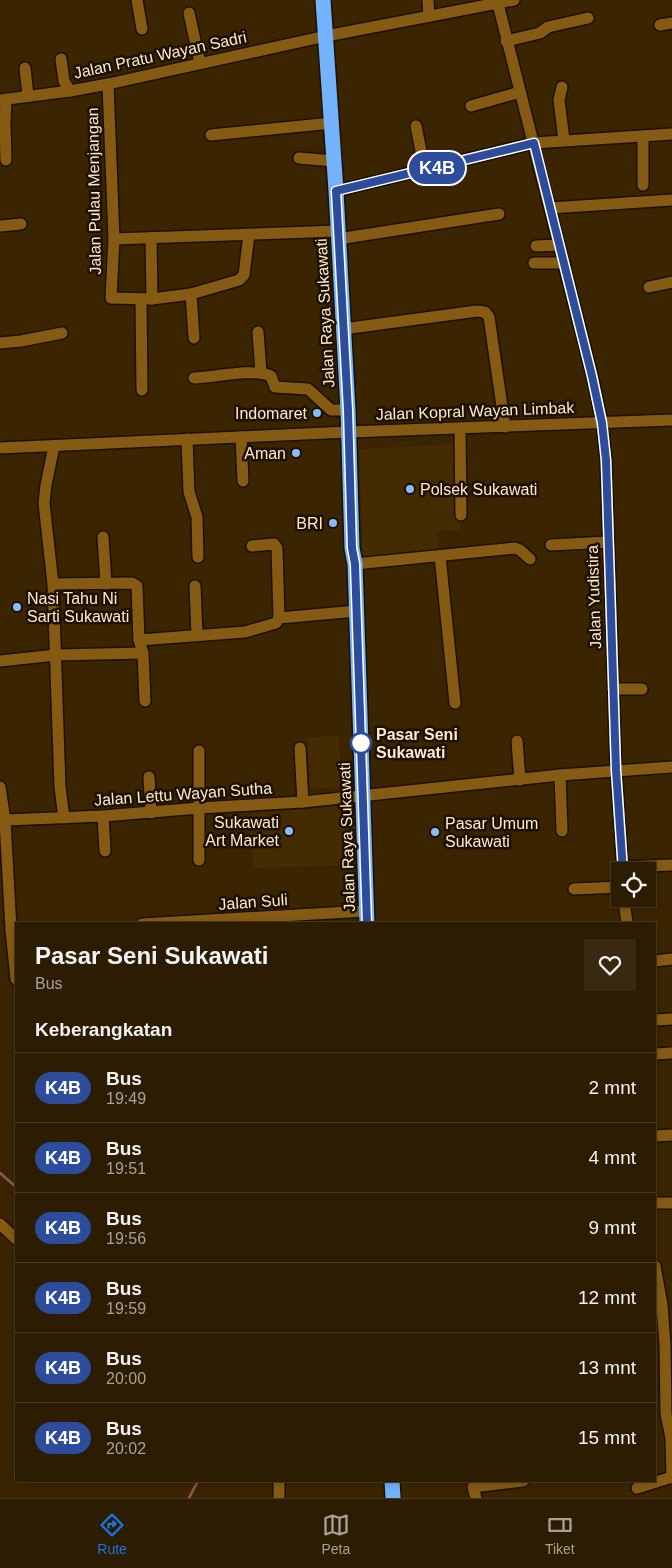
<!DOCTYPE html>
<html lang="id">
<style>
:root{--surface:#2c1c01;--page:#382910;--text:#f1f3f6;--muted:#a6a199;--line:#483a23;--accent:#1a73e8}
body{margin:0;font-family:Arial,sans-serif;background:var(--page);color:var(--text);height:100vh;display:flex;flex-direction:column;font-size:19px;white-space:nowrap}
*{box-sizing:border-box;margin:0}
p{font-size:16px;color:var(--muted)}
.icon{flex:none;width:28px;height:28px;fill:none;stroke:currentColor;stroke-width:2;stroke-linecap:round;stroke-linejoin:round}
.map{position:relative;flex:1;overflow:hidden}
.side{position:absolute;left:15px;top:922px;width:641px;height:560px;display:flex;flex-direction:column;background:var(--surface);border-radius:0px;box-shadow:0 2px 8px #0003,0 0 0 1px var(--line)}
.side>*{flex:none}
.badge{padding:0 10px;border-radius:16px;font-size:18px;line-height:32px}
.tools{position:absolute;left:611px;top:862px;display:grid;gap:10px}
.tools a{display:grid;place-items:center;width:45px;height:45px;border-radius:0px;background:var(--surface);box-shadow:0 2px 8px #0003,0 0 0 1px var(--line);font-size:25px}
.map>.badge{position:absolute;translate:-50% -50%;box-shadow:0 0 0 2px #fff}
h2{padding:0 20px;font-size:19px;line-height:45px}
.round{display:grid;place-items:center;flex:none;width:52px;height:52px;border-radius:0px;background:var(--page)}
.head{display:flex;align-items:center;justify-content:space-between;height:85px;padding:0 20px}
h1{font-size:24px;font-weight:700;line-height:38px}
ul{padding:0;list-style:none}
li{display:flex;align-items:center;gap:15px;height:70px;padding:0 20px;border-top:1px solid var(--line)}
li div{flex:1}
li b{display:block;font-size:19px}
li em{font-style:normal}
li .badge{min-width:55px;font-weight:700;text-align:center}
.tabs{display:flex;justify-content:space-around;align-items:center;height:70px;border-top:1px solid var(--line);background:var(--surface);font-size:14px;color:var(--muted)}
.tabs a{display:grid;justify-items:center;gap:2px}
.tabs .on{color:var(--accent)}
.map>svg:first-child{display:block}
</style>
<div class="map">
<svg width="672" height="1498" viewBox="0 0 672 1498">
<rect width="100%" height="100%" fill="#3b2501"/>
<!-- built -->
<g fill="#442b01">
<polygon points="458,444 460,530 437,531 439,552 363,559 359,449"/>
<polygon points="339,736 341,788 310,789 308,737"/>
<polygon points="354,805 358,859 352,865 260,868 253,866 249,814"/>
</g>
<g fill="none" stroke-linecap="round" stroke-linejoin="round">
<!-- stream -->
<g stroke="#915459" stroke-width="2.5">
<polyline points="0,1173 16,1187"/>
<polyline points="189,1498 198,1481"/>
</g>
<defs>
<g id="minor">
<polyline points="137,0 142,29"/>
<polyline points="428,0 429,16"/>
<polyline points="497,0 592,375 602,423 606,460 616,770 623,871"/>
<polyline points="189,13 200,63"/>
<polyline points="660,25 672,23"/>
<polyline points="506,41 540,33 548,27 588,18"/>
<polyline points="61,59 64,81 70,91"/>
<polyline points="25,68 28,96"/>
<polyline points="108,84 114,239 111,298 152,299 191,294 239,280 244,275 249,234"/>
<polyline points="562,87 559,100 564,140"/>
<polyline points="6,99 5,124 6,160"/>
<polyline points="0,100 70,91 108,84 326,36 514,0"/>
<polyline points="471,106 520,92"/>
<polyline points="416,126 425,171"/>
<polyline points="211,135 332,123"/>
<polyline points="643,136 643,185"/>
<polyline points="299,158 334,161"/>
<polyline points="336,191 534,143 672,134"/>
<polyline points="550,208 672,200"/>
<polyline points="0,226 21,224"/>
<polyline points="151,238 152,299"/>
<polyline points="114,239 338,231"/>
<polyline points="338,239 499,214"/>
<polyline points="536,246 559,245"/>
<polyline points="534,263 564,263"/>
<polyline points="649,287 672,282"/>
<polyline points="191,294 194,338"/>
<polyline points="141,299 142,390"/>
<polyline points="343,329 477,311 485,312 489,317 505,427"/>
<polyline points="258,332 261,373"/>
<polyline points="0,343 21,341 62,333"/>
<path d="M194,378c22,-1 59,-10 77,-2l4,11 33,2 23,21h17"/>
<polyline points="460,428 461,515"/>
<polyline points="241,437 243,481"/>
<polyline points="187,439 189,492 197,517 198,557"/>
<polyline points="54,446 46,485 44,503 53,584 60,787 64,818"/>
<polyline points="0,448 349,432 672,420"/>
<polyline points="103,537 106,584"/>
<polyline points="551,545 608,542"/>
<polyline points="252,546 274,544 277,548 279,618"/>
<polyline points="440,556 455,703"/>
<polyline points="355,564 515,548 520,550 530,559"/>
<polyline points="53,584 132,583 137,586 139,640 143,653 145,701"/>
<polyline points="195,586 197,635"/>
<polyline points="139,640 245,632 276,623 279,618 357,611"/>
<polyline points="0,661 56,655 143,653"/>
<polyline points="613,689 642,689"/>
<polyline points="517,741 520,780"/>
<polyline points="300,748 303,802"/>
<polyline points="560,775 562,831"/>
<polyline points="149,777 151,813"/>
<polyline points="0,787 5,820 11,930 16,979"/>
<polyline points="103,816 105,851"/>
<polyline points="5,820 103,816 199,808 303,802 560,775 672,767"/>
<polyline points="199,860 199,751"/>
<polyline points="623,867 672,865"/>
<polyline points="574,889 620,887"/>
<polyline points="624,899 627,924"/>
<polyline points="142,924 366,911"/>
<polyline points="655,961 672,959"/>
<polyline points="655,1020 672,1019"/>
<polyline points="655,1054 672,1053"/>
<polyline points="655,1136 672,1135"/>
<polyline points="655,1203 672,1203"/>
<polyline points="0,1224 16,1239"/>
<polyline points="655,1266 662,1305 665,1345 666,1414 671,1438 672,1478"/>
<polyline points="637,1488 672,1477"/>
<polyline points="279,1498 279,1481"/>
<polyline points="476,1498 473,1487 523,1481"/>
</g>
<g id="highway">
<polyline points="323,0 336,191 348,410 352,548 355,564 367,924"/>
<polyline points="392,1481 393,1498"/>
</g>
</defs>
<!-- minor casing -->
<use href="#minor" stroke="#1d1000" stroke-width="14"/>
<!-- highway casing -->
<use href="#highway" stroke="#1d1000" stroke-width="18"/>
<!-- minor -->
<use href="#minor" stroke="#855b14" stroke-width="11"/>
<!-- highway -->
<use href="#highway" stroke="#74b2fe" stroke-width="15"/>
</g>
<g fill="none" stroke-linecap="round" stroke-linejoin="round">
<defs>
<polyline id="line" points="367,924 355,564 352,548 348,410 336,191 534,143 592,376 602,423 606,460 616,770 623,871"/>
</defs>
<!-- line casing -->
<use href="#line" stroke="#fff" stroke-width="11"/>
<!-- line -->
<use href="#line" stroke="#2d4c9c" stroke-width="8"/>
</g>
<!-- markers -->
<g fill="#87bbfc" stroke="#1d1000" stroke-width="2">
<circle cx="317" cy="413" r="5"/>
<circle cx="296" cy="453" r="5"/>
<circle cx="410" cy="489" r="5"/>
<circle cx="333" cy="523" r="5"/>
<circle cx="17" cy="607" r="5"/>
<circle cx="289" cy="831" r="5"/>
<circle cx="435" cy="832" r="5"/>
</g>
<circle fill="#fff" stroke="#2d4c9c" stroke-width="2.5" cx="361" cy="743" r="10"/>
<g text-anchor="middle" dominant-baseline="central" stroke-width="5" stroke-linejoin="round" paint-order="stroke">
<!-- street labels -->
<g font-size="16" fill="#feead1" stroke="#1d1000">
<text transform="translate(160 55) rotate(-12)">Jalan Pratu Wayan Sadri</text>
<text transform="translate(94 191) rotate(-91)">Jalan Pulau Menjangan</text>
<text transform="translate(325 313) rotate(-93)">Jalan Raya Sukawati</text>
<text transform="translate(475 411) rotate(-2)">Jalan Kopral Wayan Limbak</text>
<text transform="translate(594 597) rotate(-92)">Jalan Yudistira</text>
<text transform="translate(183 794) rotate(-4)">Jalan Lettu Wayan Sutha</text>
<text transform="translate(347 837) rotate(-92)">Jalan Raya Sukawati</text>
<text transform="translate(253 902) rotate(-4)">Jalan Suli</text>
</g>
<!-- poi labels -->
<g font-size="16" fill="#feead1" stroke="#1d1000" text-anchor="end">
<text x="307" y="413">Indomaret</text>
<text x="286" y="453">Aman</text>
<text x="420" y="489" text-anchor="start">Polsek Sukawati</text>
<text x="323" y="523">BRI</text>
<text x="27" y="598" text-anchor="start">Nasi Tahu Ni<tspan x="27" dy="18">Sarti Sukawati</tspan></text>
<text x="279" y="822">Sukawati<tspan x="279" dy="18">Art Market</tspan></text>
<text x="445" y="823" text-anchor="start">Pasar Umum<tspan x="445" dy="18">Sukawati</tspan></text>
</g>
<!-- stop labels -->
<g font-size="16" font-weight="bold" fill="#feead1" stroke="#1d1000" text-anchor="start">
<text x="376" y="734">Pasar Seni<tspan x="376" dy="18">Sukawati</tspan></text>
</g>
</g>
</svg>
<div class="tools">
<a><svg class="icon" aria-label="locate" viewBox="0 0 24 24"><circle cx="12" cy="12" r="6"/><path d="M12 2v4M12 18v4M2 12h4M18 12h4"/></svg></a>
</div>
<b class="badge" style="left:437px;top:168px;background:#2d4c9c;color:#fff">K4B</b>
<section class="side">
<div class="head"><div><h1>Pasar Seni Sukawati</h1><p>Bus</p></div><a class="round"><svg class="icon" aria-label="heart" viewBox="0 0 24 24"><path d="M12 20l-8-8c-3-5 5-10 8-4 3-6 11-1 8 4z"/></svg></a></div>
<h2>Keberangkatan</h2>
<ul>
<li><span class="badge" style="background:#2d4c9c;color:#fff">K4B</span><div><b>Bus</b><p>19:49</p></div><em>2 mnt</em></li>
<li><span class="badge" style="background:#2d4c9c;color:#fff">K4B</span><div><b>Bus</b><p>19:51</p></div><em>4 mnt</em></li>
<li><span class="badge" style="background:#2d4c9c;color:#fff">K4B</span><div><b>Bus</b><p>19:56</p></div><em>9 mnt</em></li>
<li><span class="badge" style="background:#2d4c9c;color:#fff">K4B</span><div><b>Bus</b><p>19:59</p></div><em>12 mnt</em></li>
<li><span class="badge" style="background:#2d4c9c;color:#fff">K4B</span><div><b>Bus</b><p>20:00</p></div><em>13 mnt</em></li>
<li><span class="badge" style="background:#2d4c9c;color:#fff">K4B</span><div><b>Bus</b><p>20:02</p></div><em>15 mnt</em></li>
</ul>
</section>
</div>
<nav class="tabs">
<a class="on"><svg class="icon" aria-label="directions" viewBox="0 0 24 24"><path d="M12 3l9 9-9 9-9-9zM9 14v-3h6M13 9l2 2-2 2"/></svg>Rute</a>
<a><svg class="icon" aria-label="map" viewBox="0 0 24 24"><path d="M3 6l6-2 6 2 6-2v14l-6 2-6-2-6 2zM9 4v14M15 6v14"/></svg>Peta</a>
<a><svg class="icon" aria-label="tickets" viewBox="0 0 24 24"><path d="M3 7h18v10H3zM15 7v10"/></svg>Tiket</a>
</nav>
